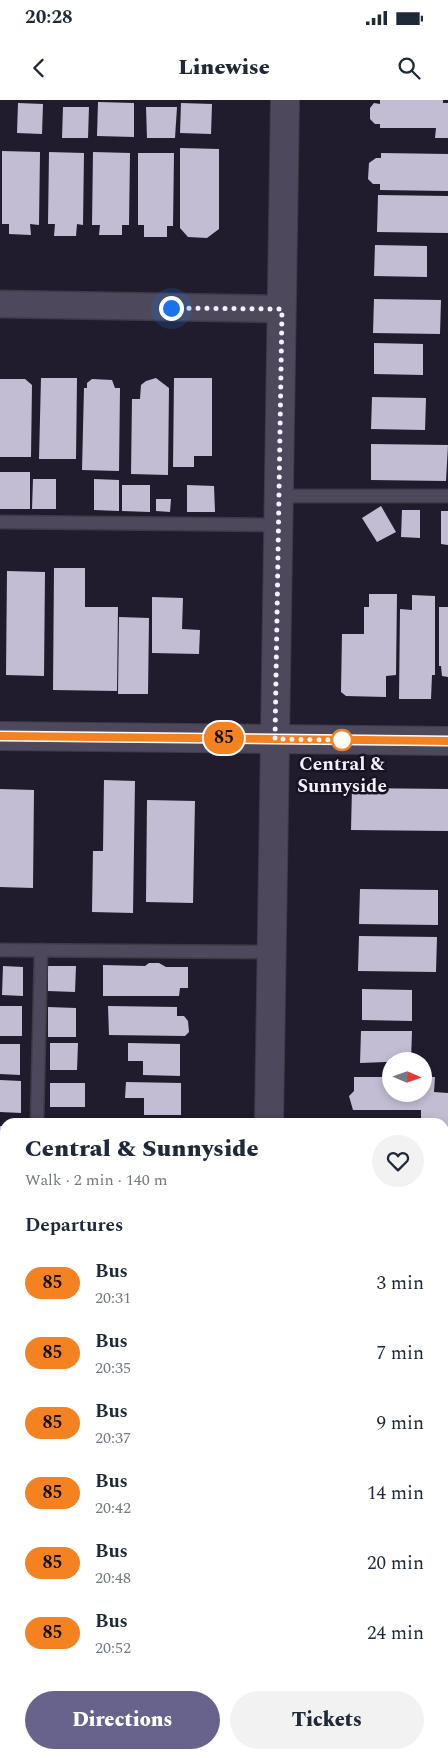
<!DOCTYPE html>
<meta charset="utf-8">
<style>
:root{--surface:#fff;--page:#f2f2f3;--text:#1f2937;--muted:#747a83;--accent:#67638c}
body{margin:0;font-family:Spectral,serif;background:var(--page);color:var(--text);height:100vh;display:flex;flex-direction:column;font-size:19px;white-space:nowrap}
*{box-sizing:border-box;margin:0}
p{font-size:16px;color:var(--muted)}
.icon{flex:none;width:28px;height:28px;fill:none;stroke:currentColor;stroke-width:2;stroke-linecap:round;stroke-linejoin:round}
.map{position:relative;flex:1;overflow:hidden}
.sheet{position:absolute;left:0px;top:1018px;width:449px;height:641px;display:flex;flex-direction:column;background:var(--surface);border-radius:15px 15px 0 0;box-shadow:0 2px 8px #0003}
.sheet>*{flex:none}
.badge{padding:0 10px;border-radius:16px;font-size:18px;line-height:32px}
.needle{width:32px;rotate:92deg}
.controls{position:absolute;left:382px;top:952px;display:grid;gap:10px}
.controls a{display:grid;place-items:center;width:50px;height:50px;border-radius:50%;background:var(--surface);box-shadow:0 2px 8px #0003;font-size:25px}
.you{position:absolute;width:25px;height:25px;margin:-12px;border:4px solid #fff;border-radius:50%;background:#1a73e8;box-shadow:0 0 0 8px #1a73e833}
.map>.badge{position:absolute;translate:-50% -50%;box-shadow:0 0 0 2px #fff}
h2{padding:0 25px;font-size:19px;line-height:45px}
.round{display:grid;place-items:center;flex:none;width:52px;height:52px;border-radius:26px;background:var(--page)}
.headline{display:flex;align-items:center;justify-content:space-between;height:85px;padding:0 25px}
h1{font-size:24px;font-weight:800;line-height:38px}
.primary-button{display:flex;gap:10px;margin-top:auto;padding:10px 25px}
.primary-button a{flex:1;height:58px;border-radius:30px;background:var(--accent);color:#fff;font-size:20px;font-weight:800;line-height:58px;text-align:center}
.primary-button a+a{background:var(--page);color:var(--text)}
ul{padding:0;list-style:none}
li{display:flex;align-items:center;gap:15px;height:70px;padding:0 25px}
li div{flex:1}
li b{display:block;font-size:19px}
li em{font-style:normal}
li .badge{min-width:55px;font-weight:700;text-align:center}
.status{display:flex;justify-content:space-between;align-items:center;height:35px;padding:0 25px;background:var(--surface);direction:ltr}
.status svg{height:14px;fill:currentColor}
header{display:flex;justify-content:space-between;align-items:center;height:65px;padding:0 25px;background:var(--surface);font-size:22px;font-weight:800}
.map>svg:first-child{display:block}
</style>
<div class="status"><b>20:28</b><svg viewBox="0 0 49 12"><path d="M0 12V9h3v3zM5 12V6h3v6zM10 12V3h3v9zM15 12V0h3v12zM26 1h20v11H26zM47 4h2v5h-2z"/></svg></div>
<header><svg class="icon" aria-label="back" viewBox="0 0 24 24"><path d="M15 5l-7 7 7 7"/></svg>Linewise<svg class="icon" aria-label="search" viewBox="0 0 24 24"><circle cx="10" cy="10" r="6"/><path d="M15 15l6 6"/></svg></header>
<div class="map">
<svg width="448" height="1658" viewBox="0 0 448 1658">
<rect width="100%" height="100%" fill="#211c2d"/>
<!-- building -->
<g fill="#c3bdd4">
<polygon points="380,0 443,0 443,3 448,3 448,38 435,38 436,28 380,28 380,24 375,24 370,19 370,8 374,3 380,4"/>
<polygon points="98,2 134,3 134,37 97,36"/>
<polygon points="18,3 43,4 42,34 17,33"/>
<polygon points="181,3 212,4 211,34 180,33"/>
<polygon points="63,7 89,7 88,38 62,38"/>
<polygon points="146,7 177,7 175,38 147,38"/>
<polygon points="180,48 219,49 219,129 207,138 188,137 180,128"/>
<polygon points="2,51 40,52 39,125 30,124 31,135 9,134 9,124 2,124"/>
<polygon points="49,52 84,53 83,125 77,124 76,136 54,136 55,124 48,124"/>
<polygon points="93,52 130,53 129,125 122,125 122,135 99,135 100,125 92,125"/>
<polygon points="138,53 174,53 173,126 167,126 167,137 144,137 144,125 138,125"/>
<polygon points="381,53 448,54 448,91 380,90 380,84 373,84 368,79 369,63 376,58 381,58"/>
<polygon points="378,95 448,96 448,133 377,132"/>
<polygon points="375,145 427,146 427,177 374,176"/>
<polygon points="374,199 441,200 440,234 373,233"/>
<polygon points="374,243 423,244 423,275 374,274"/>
<polygon points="41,278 77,278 76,359 39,359"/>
<polygon points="156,278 169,288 168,375 131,374 132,299 140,299 141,285 146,281"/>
<polygon points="174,278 212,278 212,356 194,356 194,367 173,367"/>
<polygon points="0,279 25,279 32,285 31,357 0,357"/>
<polygon points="92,279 112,280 115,288 120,288 119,371 82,370 84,288 87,288 87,283"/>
<polygon points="372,297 426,298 425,330 371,329"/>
<polygon points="371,344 448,345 446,381 371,380"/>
<rect x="0" y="372" width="30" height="37"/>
<polygon points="33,379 56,379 56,409 32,409"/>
<polygon points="94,379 119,380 119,411 94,410"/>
<polygon points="122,385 150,385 150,412 122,411"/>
<polygon points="187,385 214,386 215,412 187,412"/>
<polygon points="156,399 171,399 170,412 156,411"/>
<polygon points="381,406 396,432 377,442 362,418"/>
<polygon points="402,410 420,410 420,438 401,437"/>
<polygon points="441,411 448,411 448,445 441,444"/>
<polygon points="54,468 85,468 85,507 118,507 117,591 53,590"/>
<polygon points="7,471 45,472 44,576 6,575"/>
<polygon points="369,494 397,494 396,575 386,576 386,597 346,596 341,592 342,534 364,534 364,507 369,507"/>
<polygon points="412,495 435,496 435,575 432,575 431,599 399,599 400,509 412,510"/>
<polygon points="152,497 183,498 182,529 200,530 199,554 152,553"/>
<polygon points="439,507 448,507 448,577 442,576 441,566 439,566"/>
<polygon points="119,517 149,518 148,594 118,594"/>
<polygon points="104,680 135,681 133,813 92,812 93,751 103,751"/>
<polygon points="352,688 448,689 448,731 351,730"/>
<polygon points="0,689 34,690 33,788 0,787"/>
<polygon points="147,700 195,701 193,803 146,802"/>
<polygon points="360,789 438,790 438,825 359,824"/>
<polygon points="359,836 437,837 436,872 358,871"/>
<polygon points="149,863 159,863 166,867 188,867 188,888 180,888 179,896 103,896 103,865 145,866"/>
<polygon points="3,866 23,867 23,896 2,895"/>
<polygon points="48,866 76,866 75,892 48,891"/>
<polygon points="362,889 412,890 412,921 362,920"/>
<rect x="0" y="906" width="22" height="30"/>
<polygon points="108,906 177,907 177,916 184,916 188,921 189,932 185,936 109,935"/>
<polygon points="48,907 76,908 76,937 48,937"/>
<polygon points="361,931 412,931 411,961 360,963"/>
<polygon points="50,943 78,943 77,970 50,970"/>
<polygon points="128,943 180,944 180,976 143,975 143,961 128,961"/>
<polygon points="0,944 20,944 20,975 0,974"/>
<polygon points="354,977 391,977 391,994 424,994 424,977 435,977 434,992 448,993 448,1055 444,1055 444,1022 421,1022 421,1010 353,1010 349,996 354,991"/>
<polygon points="0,980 21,981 21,1013 0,1012"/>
<polygon points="126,982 181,983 181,1015 144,1015 144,998 125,998"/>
<rect x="50" y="983" width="35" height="24"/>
<rect x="48" y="1020" width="30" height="2"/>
<rect x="0" y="1026" width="5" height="29"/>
<rect x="0" y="1064" width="5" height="28"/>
<rect x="0" y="1095" width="5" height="25"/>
<rect x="0" y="1152" width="5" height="18"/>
<rect x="0" y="1173" width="5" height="29"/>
<rect x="0" y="1223" width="5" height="24"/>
<polygon points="0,1250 5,1251 5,1274 0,1274"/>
<rect x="0" y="1288" width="5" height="30"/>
<rect x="0" y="1335" width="5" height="29"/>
<polygon points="0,1369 5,1370 5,1396 0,1396"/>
<rect x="0" y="1413" width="5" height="38"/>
<rect x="0" y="1544" width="5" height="29"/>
<rect x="444" y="1548" width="4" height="32"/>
<polygon points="0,1591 5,1592 5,1622 0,1622"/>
<rect x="0" y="1625" width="5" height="26"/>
<polygon points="34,1654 68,1654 68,1658 34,1657"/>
<rect x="107" y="1654" width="71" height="4"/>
<rect x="363" y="1654" width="36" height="4"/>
</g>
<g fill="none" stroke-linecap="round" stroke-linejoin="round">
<defs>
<g id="lane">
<polyline points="279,396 448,396"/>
<polyline points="0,422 278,425"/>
<polyline points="0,850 272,852"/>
<polyline points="37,1022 41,850"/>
<polyline points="21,1658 21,1654"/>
</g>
<g id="street">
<polyline points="0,204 282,209"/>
<polyline points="0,1500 5,1500"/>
<polyline points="444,1505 448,1505"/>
</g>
<g id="secondary">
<polyline points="0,636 448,641"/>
<polyline points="269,1022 285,0"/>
<polyline points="260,1658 260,1654"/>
</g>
</defs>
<!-- lane casing -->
<use href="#lane" stroke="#3e3a48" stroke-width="15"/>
<!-- street casing -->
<use href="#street" stroke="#3e3a48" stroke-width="29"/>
<!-- secondary casing -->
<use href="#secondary" stroke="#3e3a48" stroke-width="30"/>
<!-- lane -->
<use href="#lane" stroke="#4d485b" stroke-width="12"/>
<!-- street -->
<use href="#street" stroke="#4d485b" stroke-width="26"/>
<!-- secondary -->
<use href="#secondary" stroke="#4d485b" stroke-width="28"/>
</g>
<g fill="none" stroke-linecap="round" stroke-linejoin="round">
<defs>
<polyline id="line" points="0,636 448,641"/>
</defs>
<!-- line casing -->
<use href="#line" stroke="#fff" stroke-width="11"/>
<!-- line -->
<use href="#line" stroke="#f58220" stroke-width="8"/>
<!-- walk -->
<polyline stroke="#f3f1fc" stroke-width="5" stroke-dasharray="0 9" points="171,208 282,209 275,639 342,640"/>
</g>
<!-- markers -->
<circle fill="#fff" stroke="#f58220" stroke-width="2.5" cx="342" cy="640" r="10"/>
<g text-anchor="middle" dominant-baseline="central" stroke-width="5" stroke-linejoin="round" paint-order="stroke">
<!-- stop labels -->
<g font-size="19" font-weight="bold" fill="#f3f1fc" stroke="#181323">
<text x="342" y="664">Central &amp;<tspan x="342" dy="22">Sunnyside</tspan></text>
</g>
</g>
</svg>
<div class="controls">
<a><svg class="needle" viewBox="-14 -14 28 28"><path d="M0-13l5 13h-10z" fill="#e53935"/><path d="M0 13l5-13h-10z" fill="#747a83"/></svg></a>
</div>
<div class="you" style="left:171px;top:208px"></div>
<b class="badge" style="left:224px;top:638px;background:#f58220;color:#111">85</b>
<section class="sheet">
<div class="headline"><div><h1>Central &amp; Sunnyside</h1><p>Walk · 2 min · 140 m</p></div><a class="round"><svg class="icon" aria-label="heart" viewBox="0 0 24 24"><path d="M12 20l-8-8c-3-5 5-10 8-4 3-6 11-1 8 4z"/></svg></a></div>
<h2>Departures</h2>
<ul>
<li><span class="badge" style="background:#f58220;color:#111">85</span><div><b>Bus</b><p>20:31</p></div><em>3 min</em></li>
<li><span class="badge" style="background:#f58220;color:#111">85</span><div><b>Bus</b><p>20:35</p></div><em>7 min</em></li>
<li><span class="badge" style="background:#f58220;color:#111">85</span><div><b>Bus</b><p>20:37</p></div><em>9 min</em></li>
<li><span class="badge" style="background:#f58220;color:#111">85</span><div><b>Bus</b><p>20:42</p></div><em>14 min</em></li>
<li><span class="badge" style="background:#f58220;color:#111">85</span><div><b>Bus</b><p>20:48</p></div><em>20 min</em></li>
<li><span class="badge" style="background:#f58220;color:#111">85</span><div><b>Bus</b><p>20:52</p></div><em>24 min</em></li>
</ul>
<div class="primary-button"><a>Directions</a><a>Tickets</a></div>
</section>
</div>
